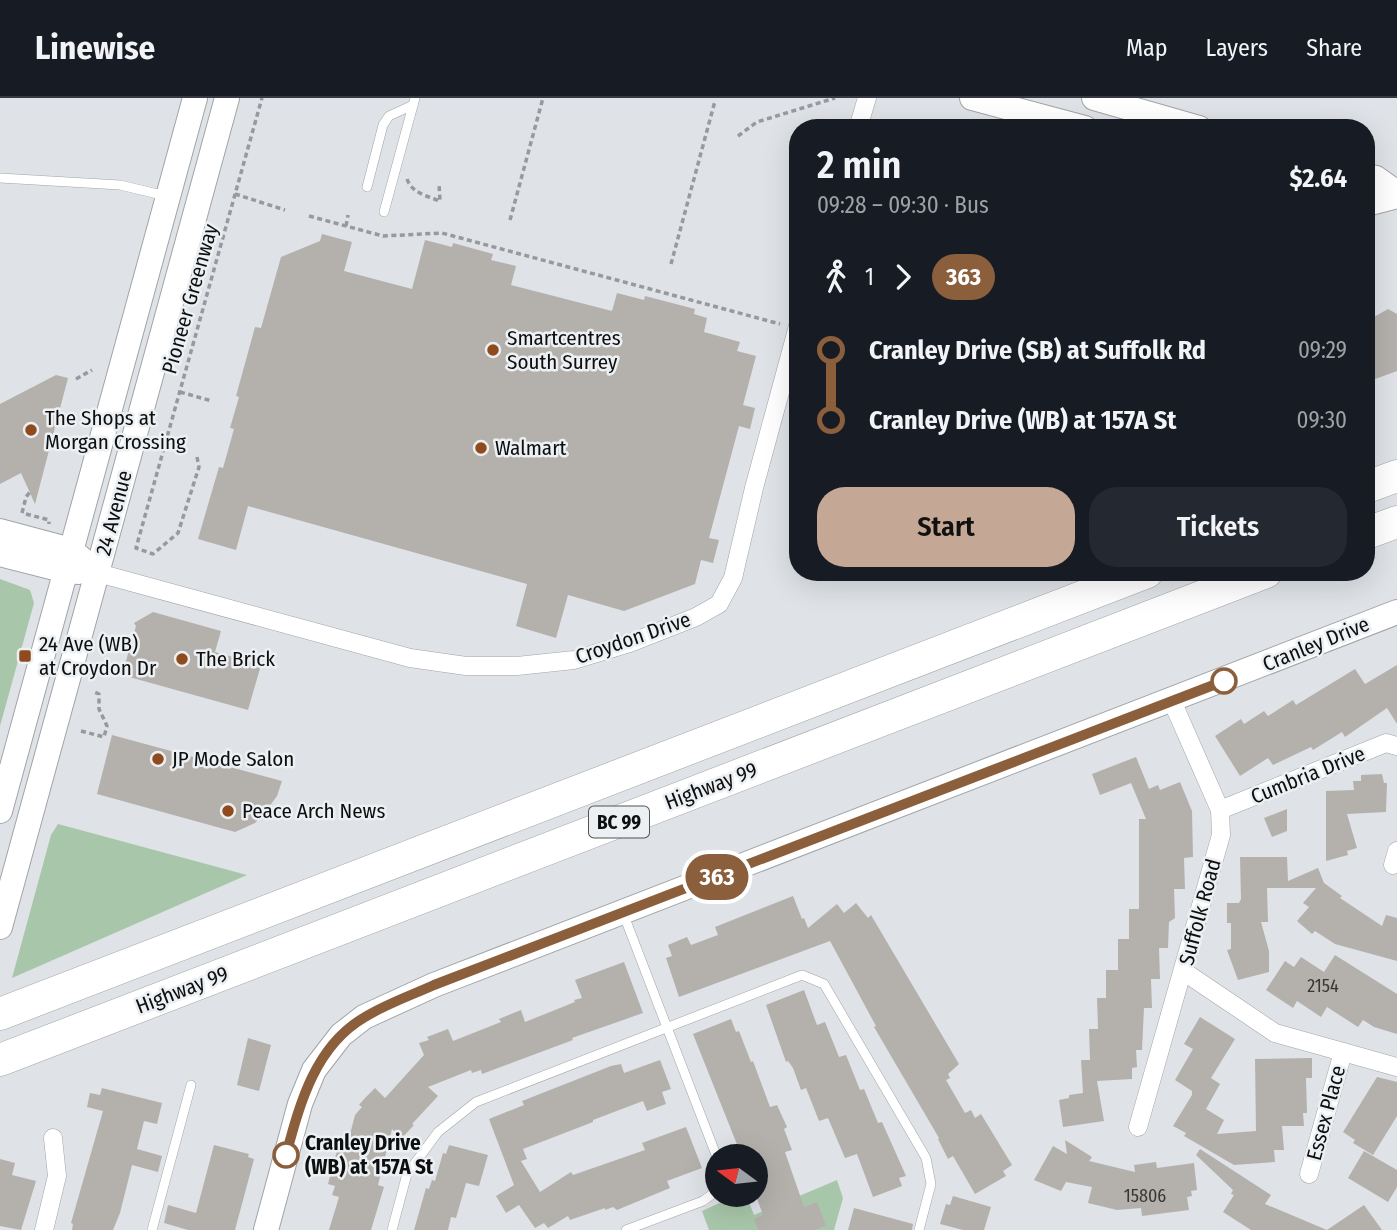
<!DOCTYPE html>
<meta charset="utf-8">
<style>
:root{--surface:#171b24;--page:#242831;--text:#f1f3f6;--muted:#9ea1a6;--line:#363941;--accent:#c5a795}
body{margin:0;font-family:"Fira Sans Condensed",sans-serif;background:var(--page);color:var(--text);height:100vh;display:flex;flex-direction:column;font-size:26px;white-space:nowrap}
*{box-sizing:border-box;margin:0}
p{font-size:23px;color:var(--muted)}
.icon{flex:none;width:38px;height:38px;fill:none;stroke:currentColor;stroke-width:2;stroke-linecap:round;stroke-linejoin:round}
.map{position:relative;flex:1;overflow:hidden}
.drawer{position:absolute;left:789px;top:21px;width:586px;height:462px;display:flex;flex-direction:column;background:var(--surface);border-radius:28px;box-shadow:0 7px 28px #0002}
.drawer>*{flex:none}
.badge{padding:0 14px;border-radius:23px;font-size:24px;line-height:46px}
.needle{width:46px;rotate:285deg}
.buttons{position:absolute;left:705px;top:1046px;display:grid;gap:14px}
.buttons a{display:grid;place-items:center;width:63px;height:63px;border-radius:50%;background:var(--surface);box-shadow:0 7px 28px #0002;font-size:35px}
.map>.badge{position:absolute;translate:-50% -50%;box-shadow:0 0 0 4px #fff}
.legs{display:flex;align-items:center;gap:10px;height:77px;padding:0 28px;font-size:23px}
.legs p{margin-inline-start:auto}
.overview{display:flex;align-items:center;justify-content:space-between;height:119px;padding:0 28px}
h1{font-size:38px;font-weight:600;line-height:52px}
.action{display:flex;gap:14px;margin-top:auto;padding:14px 28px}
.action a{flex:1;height:80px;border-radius:28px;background:var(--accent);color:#111;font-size:28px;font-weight:600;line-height:80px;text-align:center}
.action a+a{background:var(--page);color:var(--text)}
ul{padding:0 28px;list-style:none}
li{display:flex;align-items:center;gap:24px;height:70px;font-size:26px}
li i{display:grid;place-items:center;width:10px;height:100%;margin:0 9px;background:currentColor}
li i::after{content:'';width:18px;height:18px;margin:-9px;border:5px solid;border-radius:50%;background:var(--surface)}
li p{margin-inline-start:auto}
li:first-child i{background:linear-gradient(#0000 50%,currentColor 0)}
li:last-child i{background:linear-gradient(currentColor 50%,#0000 0)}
header{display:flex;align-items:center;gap:42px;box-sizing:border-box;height:98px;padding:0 35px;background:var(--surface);border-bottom:2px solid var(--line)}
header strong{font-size:33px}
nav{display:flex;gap:38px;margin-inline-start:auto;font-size:24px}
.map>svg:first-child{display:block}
</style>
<header>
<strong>Linewise</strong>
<nav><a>Map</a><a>Layers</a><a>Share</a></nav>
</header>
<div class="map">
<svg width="1397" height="1132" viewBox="0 0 1397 1132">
<rect width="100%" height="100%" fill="#dfe2e6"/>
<!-- green -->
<g fill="#a8c7aa">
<polygon points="0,481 30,492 34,505 0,628"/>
<polygon points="58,726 247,777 12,880 51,737"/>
<polygon points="837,1082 843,1100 834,1132 709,1132 702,1113 737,1097 746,1097 754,1117"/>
</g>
<!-- building -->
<g fill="#b4b1ad">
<polygon points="322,136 352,144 344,173 412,191 425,142 452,149 453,145 493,156 491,162 516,168 511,187 612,213 617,195 644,202 645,198 695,211 694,216 707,220 704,234 740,244 737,253 756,258 743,307 755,310 750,331 739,328 709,440 719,442 713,465 701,462 695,486 624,513 568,497 556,540 516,528 527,486 248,408 236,452 198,441 219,369 223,370 234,331 230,330 239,299 236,298 255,229 261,230 281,159 320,143"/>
<polygon points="1388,211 1397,216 1397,273 1367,284 1367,223"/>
<polygon points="56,277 68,280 35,406 21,375 0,386 0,306"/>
<polygon points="153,514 221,533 215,554 261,567 248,612 122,577 136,528 134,525"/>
<polygon points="1397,567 1397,626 1387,610 1345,639 1342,634 1313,652 1311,649 1273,667 1268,660 1240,678 1215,638 1241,621 1244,626 1264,613 1268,618 1293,602 1296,607 1355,571 1365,586"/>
<polygon points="112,637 282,683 277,698 263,717 255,725 235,734 97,696"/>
<polygon points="1136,659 1149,691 1158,687 1160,692 1180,684 1192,713 1193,759 1184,760 1185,791 1174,791 1175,820 1169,824 1168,850 1159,850 1160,881 1151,881 1152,910 1144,910 1142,952 1136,952 1137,969 1132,970 1132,981 1097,983 1104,1023 1063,1029 1059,1002 1069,1000 1069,997 1083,995 1081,962 1090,962 1089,931 1098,931 1097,900 1106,900 1106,872 1118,872 1118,841 1129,841 1129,811 1139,811 1139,721 1146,721 1131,685 1100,697 1092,676"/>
<polygon points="1382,676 1384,685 1387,685 1386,714 1347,716 1357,750 1347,753 1348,757 1326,763 1326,693 1354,692 1353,683 1361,683 1361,677"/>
<polygon points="1287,711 1287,733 1272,739 1264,720"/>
<polygon points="1240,759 1287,759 1288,783 1318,770 1324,785 1342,798 1340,800 1382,828 1386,817 1397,820 1397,863 1335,846 1315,833 1312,836 1297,823 1309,809 1303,805 1316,790 1267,790 1268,824 1261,824 1269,853 1269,874 1238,882 1227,852 1231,851 1231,825 1227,825 1227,805 1239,805 1241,801"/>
<polygon points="793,798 802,821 804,820 808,830 837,806 844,815 856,805 868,820 871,817 959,966 948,976 950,980 946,982 965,1015 971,1012 975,1020 981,1016 1012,1067 1003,1073 1006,1078 975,1096 953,1058 948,1061 938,1041 939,1040 874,929 876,928 830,843 679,899 666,860 672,858 668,847 687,839 691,847 718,837 715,829"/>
<polygon points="1335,857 1397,896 1397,936 1374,929 1363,922 1358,929 1327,909 1321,919 1297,903 1293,910 1266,892 1285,863 1294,869 1301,859 1324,874"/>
<polygon points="624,864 643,915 572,940 573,942 482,976 481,972 472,975 471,972 428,989 438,998 412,1026 414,1027 402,1040 392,1031 378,1087 384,1089 371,1132 329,1132 339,1099 332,1097 335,1088 328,1086 341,1038 349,1040 355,1017 362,1009 359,1007 365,1000 375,990 385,1000 424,957 419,945 429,942 427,939 448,931 453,943 501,924 499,921 521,912 525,924 575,904 574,902 582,900 575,882"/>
<polygon points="804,892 817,927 825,924 839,959 846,957 860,992 864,991 878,1025 882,1024 906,1078 899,1080 902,1088 873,1099 857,1056 845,1060 828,1020 819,1023 806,990 801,992 793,970 788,963 786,964 766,907"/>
<polygon points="1200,919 1235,941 1211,980 1220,986 1206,1011 1224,1022 1217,1036 1256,1033 1255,961 1312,960 1312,980 1306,980 1307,1015 1303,1015 1304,1028 1282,1028 1284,1052 1274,1052 1275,1064 1234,1067 1184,1038 1186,1035 1173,1028 1192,997 1192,993 1175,982 1193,951 1184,946"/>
<polygon points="731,921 736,934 739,933 751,964 753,963 770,1009 777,1007 787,1029 784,1031 792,1052 785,1054 804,1109 817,1104 826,1128 815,1132 758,1132 754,1121 763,1117 756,1098 756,1059 742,1059 693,936"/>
<polygon points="248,940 271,947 259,993 237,987"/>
<polygon points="660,962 671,991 662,994 666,1006 647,1013 643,1003 593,1022 593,1024 523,1051 527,1061 521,1063 540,1094 571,1074 573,1077 645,1052 642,1045 686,1029 702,1070 667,1083 670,1090 617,1112 613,1109 605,1112 605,1110 570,1122 568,1118 548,1130 544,1125 535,1130 519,1107 506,1115 496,1098 514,1087 489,1021 524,1007 522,1003 611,968 621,966 624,975"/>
<polygon points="1377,979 1397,984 1397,1018 1373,1057 1353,1045 1355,1042 1343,1034"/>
<polygon points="102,990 162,1005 157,1026 144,1023 137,1051 162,1058 158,1074 132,1067 120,1115 113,1132 72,1132 73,1126 71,1125 103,1013 87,1009 90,995 100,997"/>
<polygon points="1065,1042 1092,1059 1089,1063 1135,1074 1134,1067 1156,1064 1157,1070 1194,1065 1197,1092 1191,1093 1192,1098 1187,1099 1189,1112 1142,1118 1141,1110 1117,1112 1088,1105 1092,1089 1066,1084 1061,1093 1034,1082 1053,1048 1067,1056"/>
<polygon points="214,1047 249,1056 248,1059 254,1061 235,1132 188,1132 164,1125 168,1107 196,1115"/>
<polygon points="449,1047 488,1057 479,1088 466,1085 456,1120 451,1119 448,1132 414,1132 426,1090 429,1091 432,1082 435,1083 443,1055 446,1056"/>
<polygon points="1200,1051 1271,1097 1265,1106 1327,1132 1251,1132 1223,1114 1234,1097 1231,1096 1233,1092 1196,1057"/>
<polygon points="1364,1053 1397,1072 1397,1089 1388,1104 1348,1080"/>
<polygon points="0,1061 15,1065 12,1077 36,1083 21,1132 0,1128"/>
<polygon points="953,1098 991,1109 984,1132 963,1132 940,1126 946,1106 950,1107"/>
<polygon points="1364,1107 1382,1132 1327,1132"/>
<polygon points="854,1110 913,1126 912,1132 848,1132"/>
</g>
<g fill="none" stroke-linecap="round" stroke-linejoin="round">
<defs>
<g id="lane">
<polyline points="0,80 120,87 166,98"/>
<polyline points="367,89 383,27 389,18 413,7"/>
<polyline points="384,114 415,0"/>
<polyline points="623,815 718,1062"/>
<polyline points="152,1132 191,987"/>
<polyline points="392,1132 407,1076 438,1034 476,1004 802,877 824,886 926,1060 931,1086 919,1132"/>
<polyline points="626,1132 703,1103 718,1092"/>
</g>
<g id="street">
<polyline points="858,30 867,0"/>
<polyline points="98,475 410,560 466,568 517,568 574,562 630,545 696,519 719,506 733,480 754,390 798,228"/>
<polyline points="1220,712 1386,645 1397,648"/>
<polyline points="1393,767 1397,753"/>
<polyline points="1183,873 1275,935 1397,969"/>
<polyline points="1138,1029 1221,737 1220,712 1172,603"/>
<polyline points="1309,1076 1343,954"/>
<polyline points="44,1132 57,1078 53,1040"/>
</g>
<g id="secondary">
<polyline points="972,0 1085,30"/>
<polyline points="1094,0 1199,30"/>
<polyline points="1367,78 1376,80 1397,95"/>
<polyline points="1367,106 1397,98"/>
<polyline points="0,433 71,452 84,463"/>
<polyline points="0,456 66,473 79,474"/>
<polyline points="0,713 195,0"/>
<polyline points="0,829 227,0"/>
<polyline points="266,1132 300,1006 314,972 341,937 364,919 434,887 1397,514"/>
</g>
<g id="highway">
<polyline points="1367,389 1397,378"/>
<polyline points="1367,435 1397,424"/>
<polyline points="0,916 1147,474"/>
<polyline points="0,962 1266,474"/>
</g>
</defs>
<!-- lane casing -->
<use href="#lane" stroke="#a1a4a7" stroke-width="10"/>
<!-- street casing -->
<use href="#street" stroke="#a1a4a7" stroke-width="19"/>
<!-- secondary casing -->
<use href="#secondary" stroke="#a1a4a7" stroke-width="26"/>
<!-- highway casing -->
<use href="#highway" stroke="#a1a4a7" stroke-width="33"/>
<!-- path -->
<g stroke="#979a9c" stroke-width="3.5" stroke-dasharray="5 3.5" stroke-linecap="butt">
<polyline points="738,38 757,24 835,0"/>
<path d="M407,81c5,14 20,17 33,22l-1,-18"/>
<polyline points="235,96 285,112"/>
<polyline points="309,118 383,138 442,135 780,226"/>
<polyline points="510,122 543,0"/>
<polyline points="346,128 348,117"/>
<polyline points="671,166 715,3"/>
<polyline points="76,281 92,272"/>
<polyline points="180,294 212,303"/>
<polyline points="197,359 199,369 178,435 153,456 136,450 262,0"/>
<polyline points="22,415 26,399 30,394"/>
<polyline points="26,416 49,422 49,426"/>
<polyline points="81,633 104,639 107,628 99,611 99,596 94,594"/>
</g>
<!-- lane -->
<use href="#lane" stroke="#fff" stroke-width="9"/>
<!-- street -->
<use href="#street" stroke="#fff" stroke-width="18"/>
<!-- secondary -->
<use href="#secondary" stroke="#fff" stroke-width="24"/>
<!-- highway -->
<use href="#highway" stroke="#fff" stroke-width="32"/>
</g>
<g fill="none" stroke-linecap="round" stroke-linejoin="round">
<defs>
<path id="line-1" d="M286,1057c14,-52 29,-109 79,-138 21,-13 47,-22 69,-32l790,-304"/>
</defs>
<!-- line-1 casing -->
<use href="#line-1" stroke="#fff" stroke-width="16"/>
<!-- line-1 -->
<use href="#line-1" stroke="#8b5e3c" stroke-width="10"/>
</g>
<!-- markers -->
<g fill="#8f4b1e" stroke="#ecf0f3" stroke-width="2.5">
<circle cx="493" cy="252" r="7"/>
<circle cx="31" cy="332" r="7"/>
<circle cx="481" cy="350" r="7"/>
<rect x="18" y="551" width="14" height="14" rx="3.5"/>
<circle cx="182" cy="561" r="7"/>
<circle cx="158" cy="661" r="7"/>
<circle cx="228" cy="713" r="7"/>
</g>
<g fill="#fff" stroke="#8b5e3c" stroke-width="3.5">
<circle cx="1224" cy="583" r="12"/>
<circle cx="286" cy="1057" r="12"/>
</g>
<g text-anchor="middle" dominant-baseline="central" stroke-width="5" stroke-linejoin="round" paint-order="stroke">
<!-- number labels -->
<g font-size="18" fill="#373736">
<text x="1323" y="888">2154</text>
<text x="1145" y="1098">15806</text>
</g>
<!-- shield labels -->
<rect fill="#ecf0f3" stroke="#505253" stroke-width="2" x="589" y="708.5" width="60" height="31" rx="5"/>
<g font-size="19" font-weight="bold" fill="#0d0e0f">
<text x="619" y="724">BC 99</text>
</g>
<!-- street labels -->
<g font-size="21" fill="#0d0e0f" stroke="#ecf0f3">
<text transform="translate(190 201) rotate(-74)">Pioneer Greenway</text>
<text transform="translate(114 415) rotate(-75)">24 Avenue</text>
<text transform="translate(633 540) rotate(-19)">Croydon Drive</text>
<text transform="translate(1316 546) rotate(-22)">Cranley Drive</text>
<text transform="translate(1308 677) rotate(-22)">Cumbria Drive</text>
<text transform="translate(711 688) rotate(-21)">Highway 99</text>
<text transform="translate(1200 814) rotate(-75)">Suffolk Road</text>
<text transform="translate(182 892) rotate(-21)">Highway 99</text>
<text transform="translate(1326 1015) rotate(-75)">Essex Place</text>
</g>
<!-- poi labels -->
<g font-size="21" fill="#0d0e0f" stroke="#ecf0f3" text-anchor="start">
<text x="507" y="240">Smartcentres<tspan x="507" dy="24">South Surrey</tspan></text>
<text x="45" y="320">The Shops at<tspan x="45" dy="24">Morgan Crossing</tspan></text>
<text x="495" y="350">Walmart</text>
<text x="39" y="546">24 Ave (WB)<tspan x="39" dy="24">at Croydon Dr</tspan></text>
<text x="196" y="561">The Brick</text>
<text x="172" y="661">JP Mode Salon</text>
<text x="242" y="713">Peace Arch News</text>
</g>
<!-- stop labels -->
<g font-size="21" font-weight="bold" fill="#0d0e0f" stroke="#ecf0f3" text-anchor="start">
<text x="305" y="1045">Cranley Drive<tspan x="305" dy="24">(WB) at 157A St</tspan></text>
</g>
</g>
</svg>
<div class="buttons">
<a><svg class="needle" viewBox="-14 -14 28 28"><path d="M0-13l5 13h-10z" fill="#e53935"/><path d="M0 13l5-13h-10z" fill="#9ea1a6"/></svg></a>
</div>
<b class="badge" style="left:717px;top:779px;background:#8b5e3c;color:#fff">363</b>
<section class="drawer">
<div class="overview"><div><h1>2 min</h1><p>09:28 – 09:30 · Bus</p></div><b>$2.64</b></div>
<div class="legs"><svg class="icon" aria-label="walk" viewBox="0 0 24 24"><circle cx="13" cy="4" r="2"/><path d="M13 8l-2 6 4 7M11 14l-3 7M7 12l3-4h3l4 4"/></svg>1<svg class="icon" aria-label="forward" viewBox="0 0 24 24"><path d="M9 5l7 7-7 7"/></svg><b class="badge" style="background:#8b5e3c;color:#fff">363</b></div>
<ul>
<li><i style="color:#8b5e3c"></i><b>Cranley Drive (SB) at Suffolk Rd</b><p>09:29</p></li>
<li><i style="color:#8b5e3c"></i><b>Cranley Drive (WB) at 157A St</b><p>09:30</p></li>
</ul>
<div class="action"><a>Start</a><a>Tickets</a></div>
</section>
</div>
